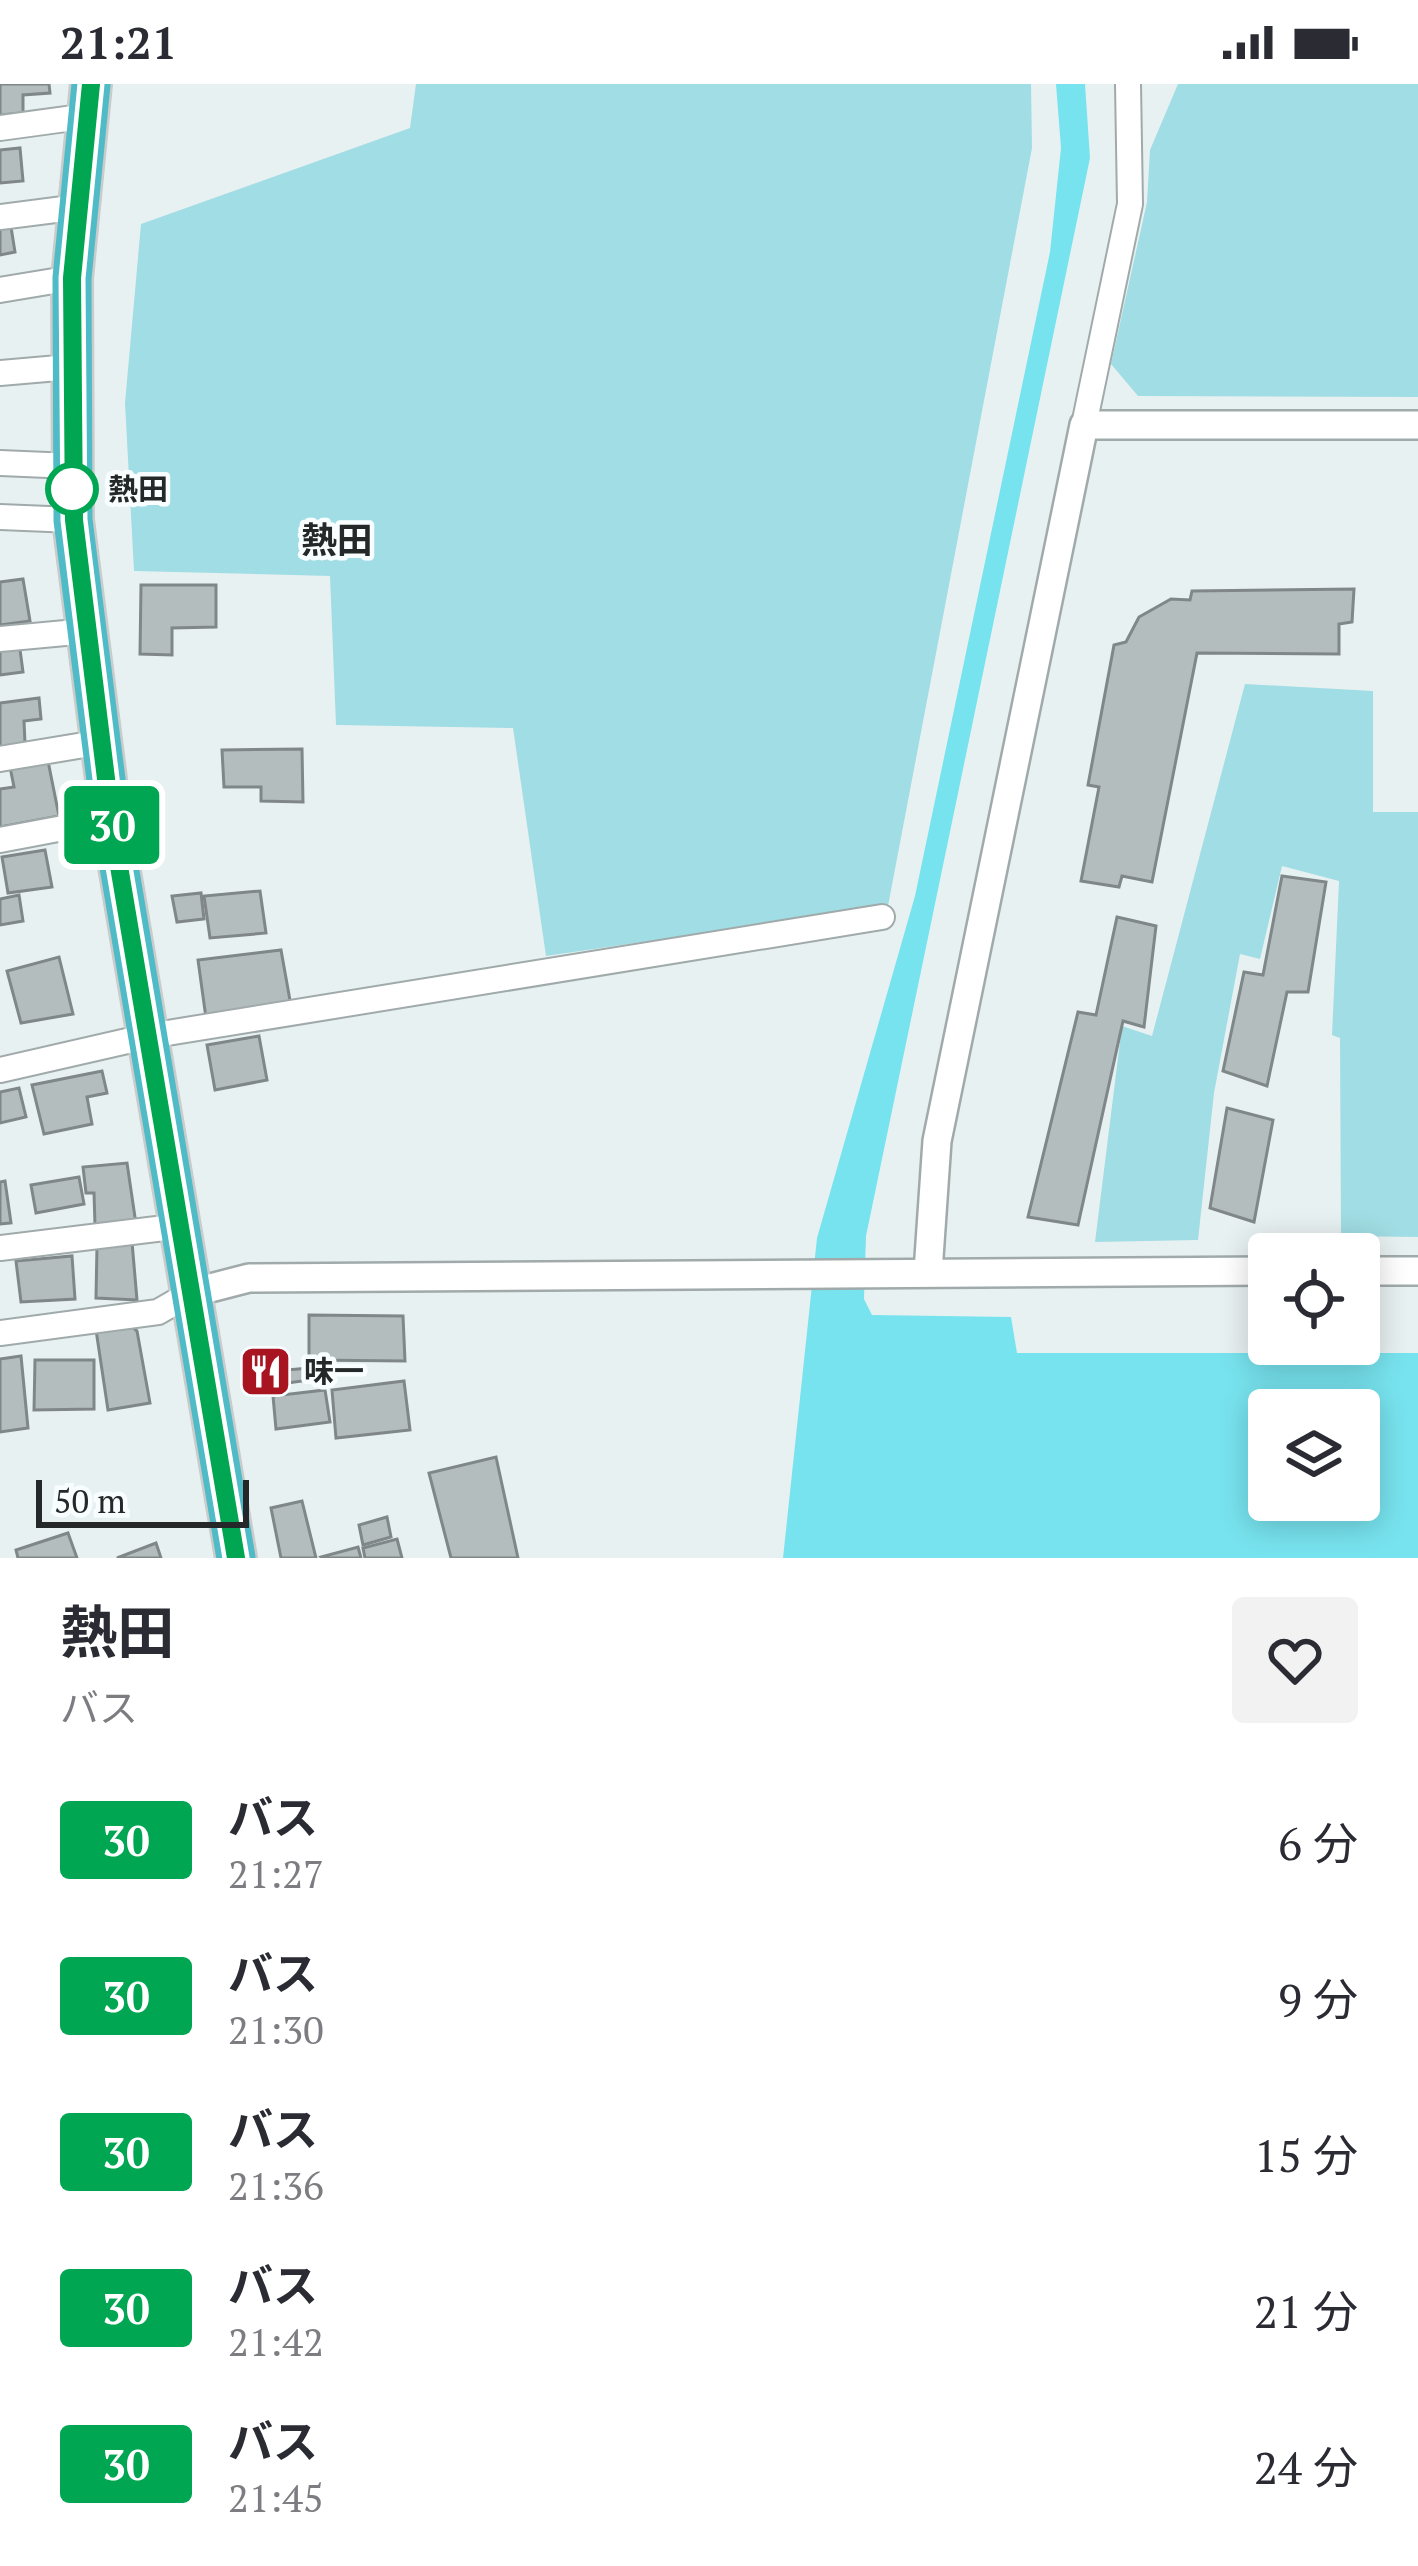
<!DOCTYPE html>
<html lang="ja">
<meta charset="utf-8">
<style>
:root{--surface:#fff;--page:#f2f2f3;--text:#2b2b33;--muted:#7c7c81}
body{margin:0;font-family:"PT Serif","Noto Sans JP",serif;background:var(--page);color:var(--text);height:100vh;display:flex;flex-direction:column;font-size:45px;white-space:nowrap}
*{box-sizing:border-box;margin:0}
p{font-size:39px;color:var(--muted)}
.icon{flex:none;width:66px;height:66px;fill:none;stroke:currentColor;stroke-width:2;stroke-linecap:round;stroke-linejoin:round}
.map{position:relative;height:1474px;overflow:hidden}
.panel{display:flex;flex-direction:column;background:var(--surface);flex:1}
.panel>*{flex:none}
.badge{padding:0 24px;border-radius:9px;font-size:42px;line-height:78px}
.buttons{position:absolute;left:1248px;top:1149px;display:grid;gap:24px}
.buttons a{display:grid;place-items:center;width:132px;height:132px;border-radius:12px;background:var(--surface);box-shadow:0 6px 30px #0003;font-size:60px}
.scale{position:absolute;left:36px;bottom:30px;width:213px;box-sizing:border-box;padding-left:12px;border:6px solid #242828;border-top:0;font-size:33px;line-height:42px;white-space:nowrap;color:#242828;-webkit-text-stroke:9px #f8feff;paint-order:stroke}
.map>.badge{position:absolute;translate:-50% -50%;box-shadow:0 0 0 6px #fff}
.round{display:grid;place-items:center;flex:none;width:126px;height:126px;border-radius:12px;background:var(--page)}
.head{display:flex;align-items:center;justify-content:space-between;height:204px;padding:0 60px}
h1{font-size:57px;font-weight:700;line-height:90px}
ul{padding:0;list-style:none}
li{display:flex;align-items:center;gap:36px;height:156px;padding:0 60px}
li div{flex:1}
li b{display:block;font-size:45px}
li em{font-style:normal}
li .badge{min-width:132px;font-weight:700;text-align:center}
.status{display:flex;justify-content:space-between;align-items:center;height:84px;padding:0 60px;background:var(--surface);direction:ltr}
.status svg{height:33px;fill:currentColor}
.map>svg:first-child{display:block}
</style>
<div class="status"><b>21:21</b><svg viewBox="0 0 49 12"><path d="M0 12V9h3v3zM5 12V6h3v6zM10 12V3h3v9zM15 12V0h3v12zM26 1h20v11H26zM47 4h2v5h-2z"/></svg></div>
<div class="map">
<svg width="1418" height="1474" viewBox="0 0 1418 1474">
<rect width="100%" height="100%" fill="#e8f1f2"/>
<!-- green -->
<g fill="#a1dde4">
<polygon points="416,0 1031,0 1032,64 888,822 546,872 513,644 336,641 330,492 134,487 125,319 141,140 410,44"/>
<polygon points="1178,0 1418,0 1418,313 1138,312 1111,280 1147,118 1150,66"/>
<polygon points="1245,600 1373,607 1373,728 1418,728 1418,1153 1341,1152 1340,954 1332,951 1339,797 1282,782 1260,875 1240,870 1214,1009 1198,1156 1095,1158 1122,942 1152,952"/>
</g>
<!-- water -->
<path fill="#77e3ee" fill-rule="evenodd" d="M1056,0h29l5,74 -224,1078 -2,63 8,16 139,2 6,36h401v205h-635l34,-320 98,-342 135,-644 11,-104zM1269,1326h90v90h-90z"/>
<!-- building -->
<g fill="#b4bdbe" stroke="#7f8788" stroke-width="3">
<polygon points="0,0 49,0 50,9 23,11 23,29 0,31"/>
<polygon points="20,64 23,97 0,99 0,66"/>
<polygon points="11,143 15,168 0,171 0,145"/>
<polygon points="23,495 30,537 0,541 0,498"/>
<polygon points="141,501 216,501 216,543 172,544 172,571 140,570"/>
<polygon points="1354,505 1352,538 1339,540 1339,570 1197,569 1152,798 1122,792 1119,803 1081,797 1099,703 1088,701 1114,561 1126,558 1139,533 1171,515 1190,516 1192,507"/>
<polygon points="19,558 23,588 0,591 0,560"/>
<polygon points="39,614 41,635 24,637 25,659 0,665 0,619"/>
<polygon points="302,665 303,718 261,717 261,703 224,703 222,666"/>
<polygon points="48,677 59,732 0,743 0,705 14,703 10,683"/>
<polygon points="45,766 52,803 8,809 2,773"/>
<polygon points="1282,792 1326,798 1308,908 1287,908 1267,1002 1223,987 1244,888 1263,891"/>
<polygon points="260,807 266,849 210,854 204,812"/>
<polygon points="201,809 204,835 177,838 172,812"/>
<polygon points="19,811 23,837 0,841 0,815"/>
<polygon points="1117,833 1156,842 1144,943 1123,937 1078,1141 1028,1133 1078,928 1096,931"/>
<polygon points="281,866 291,922 206,934 198,876"/>
<polygon points="59,873 73,930 21,939 7,887"/>
<polygon points="259,952 267,996 215,1006 207,961"/>
<polygon points="102,987 107,1009 87,1013 92,1040 44,1050 32,1001"/>
<polygon points="19,1004 26,1033 0,1039 0,1008"/>
<polygon points="1227,1024 1273,1036 1254,1138 1210,1124"/>
<polygon points="127,1079 136,1140 95,1141 94,1109 86,1109 83,1083"/>
<polygon points="79,1093 84,1120 36,1129 31,1101"/>
<polygon points="5,1097 11,1139 0,1140 0,1098"/>
<polygon points="132,1158 137,1216 96,1214 97,1162"/>
<polygon points="72,1172 75,1215 21,1218 16,1177"/>
<polygon points="309,1231 403,1232 405,1277 309,1276"/>
<polygon points="130,1241 137,1247 150,1319 108,1326 96,1246"/>
<polygon points="274,1269 276,1287 332,1282 332,1293 250,1304 246,1282 260,1270"/>
<polygon points="21,1272 28,1344 0,1348 0,1275"/>
<polygon points="35,1276 94,1276 94,1325 34,1326"/>
<polygon points="404,1297 410,1346 336,1354 332,1306"/>
<polygon points="325,1306 330,1338 276,1345 273,1312"/>
<polygon points="496,1373 518,1474 451,1474 429,1389"/>
<polygon points="302,1417 316,1474 281,1474 271,1424"/>
<polygon points="387,1433 391,1453 363,1461 359,1441"/>
<polygon points="68,1449 77,1474 18,1474 16,1466"/>
<polygon points="397,1455 402,1474 365,1474 363,1464"/>
<polygon points="156,1459 161,1474 117,1474"/>
<polygon points="358,1463 361,1474 322,1474 321,1473"/>
</g>
<g fill="none" stroke-linecap="round" stroke-linejoin="round">
<defs>
<g id="minor">
<polyline points="0,44 88,32"/>
<polyline points="0,133 79,123"/>
<polyline points="0,206 72,194"/>
<polyline points="0,289 70,283"/>
<polyline points="1084,341 1130,120 1128,0"/>
<polyline points="0,379 71,382"/>
<polyline points="0,433 73,436"/>
<polyline points="0,555 87,547"/>
<polyline points="0,675 102,658"/>
<polyline points="0,756 111,735"/>
<polyline points="0,986 149,952 882,833"/>
<polyline points="0,1164 181,1142"/>
<polyline points="0,1249 158,1228 191,1209"/>
</g>
<g id="tertiary">
<polyline points="1359,1187 1418,1187"/>
<polyline points="928,1188 937,1057 1084,341 1418,341"/>
<polyline points="191,1209 249,1194 1269,1187"/>
</g>
<polyline id="trunk" points="91,0 72,194 73,436 111,735 236,1474"/>
</defs>
<!-- minor casing -->
<use href="#minor" stroke="#a1aaaa" stroke-width="28"/>
<!-- tertiary casing -->
<use href="#tertiary" stroke="#a1aaaa" stroke-width="32"/>
<!-- trunk casing -->
<use href="#trunk" stroke="#cacbcb" stroke-width="44"/>
<!-- minor -->
<use href="#minor" stroke="#fff" stroke-width="24"/>
<!-- tertiary -->
<use href="#tertiary" stroke="#fff" stroke-width="27"/>
<!-- trunk -->
<use href="#trunk" stroke="#4fbbc6" stroke-width="39"/>
</g>
<g fill="none" stroke-linecap="round" stroke-linejoin="round">
<defs>
<polyline id="line" points="91,0 72,194 74,436 111,735 236,1474"/>
</defs>
<!-- line casing -->
<use href="#line" stroke="#fff" stroke-width="27"/>
<!-- line -->
<use href="#line" stroke="#00a651" stroke-width="18"/>
</g>
<!-- icons -->
<defs>
<symbol id="restaurant-square" viewBox="-11 -11 22 22"><rect x="-9" y="-9" width="18" height="18" rx="4" fill="#a91421" stroke="#f8feff"/><path d="M-5-6h1v4h1v-4h1v4h1v-4h1v5L-1.5 .5V6h-2V.5L-5-1ZM5-6V6H3V1.5H1.5Q1.5-4 5-6Z" fill="#fff"/></symbol>
</defs>
<g fill-rule="evenodd">
<use href="#restaurant-square" x="236" y="1258" width="59" height="59"/>
</g>
<!-- markers -->
<circle fill="#fff" stroke="#00a651" stroke-width="6" cx="72" cy="405" r="24"/>
<g text-anchor="middle" dominant-baseline="central" stroke-width="9" stroke-linejoin="round" paint-order="stroke">
<!-- stop labels -->
<g font-size="30" font-weight="bold" fill="#242828" stroke="#f8feff" text-anchor="start">
<text x="108" y="405">熱田</text>
</g>
<!-- poi labels -->
<g font-size="30" font-weight="bold" fill="#242828" stroke="#f8feff" text-anchor="start">
<text x="304" y="1287">味一</text>
</g>
<!-- quarter labels -->
<g font-size="36" font-weight="bold" fill="#242828" stroke="#f8feff">
<text x="337" y="455">熱田</text>
</g>
</g>
</svg>
<div class="buttons">
<a><svg class="icon" aria-label="locate" viewBox="0 0 24 24"><circle cx="12" cy="12" r="6"/><path d="M12 2v4M12 18v4M2 12h4M18 12h4"/></svg></a>
<a><svg class="icon" aria-label="layers" viewBox="0 0 24 24"><path d="M12 4l9 5-9 5-9-5zM3 14l9 5 9-5"/></svg></a>
</div>
<div class="scale">50 m</div>
<b class="badge" style="left:112px;top:741px;background:#00a651;color:#fff">30</b>
</div>
<section class="panel">
<div class="head"><div><h1>熱田</h1><p>バス</p></div><a class="round"><svg class="icon" aria-label="heart" viewBox="0 0 24 24"><path d="M12 20l-8-8c-3-5 5-10 8-4 3-6 11-1 8 4z"/></svg></a></div>
<ul>
<li><span class="badge" style="background:#00a651;color:#fff">30</span><div><b>バス</b><p>21:27</p></div><em>6 分</em></li>
<li><span class="badge" style="background:#00a651;color:#fff">30</span><div><b>バス</b><p>21:30</p></div><em>9 分</em></li>
<li><span class="badge" style="background:#00a651;color:#fff">30</span><div><b>バス</b><p>21:36</p></div><em>15 分</em></li>
<li><span class="badge" style="background:#00a651;color:#fff">30</span><div><b>バス</b><p>21:42</p></div><em>21 分</em></li>
<li><span class="badge" style="background:#00a651;color:#fff">30</span><div><b>バス</b><p>21:45</p></div><em>24 分</em></li>
</ul>
</section>
